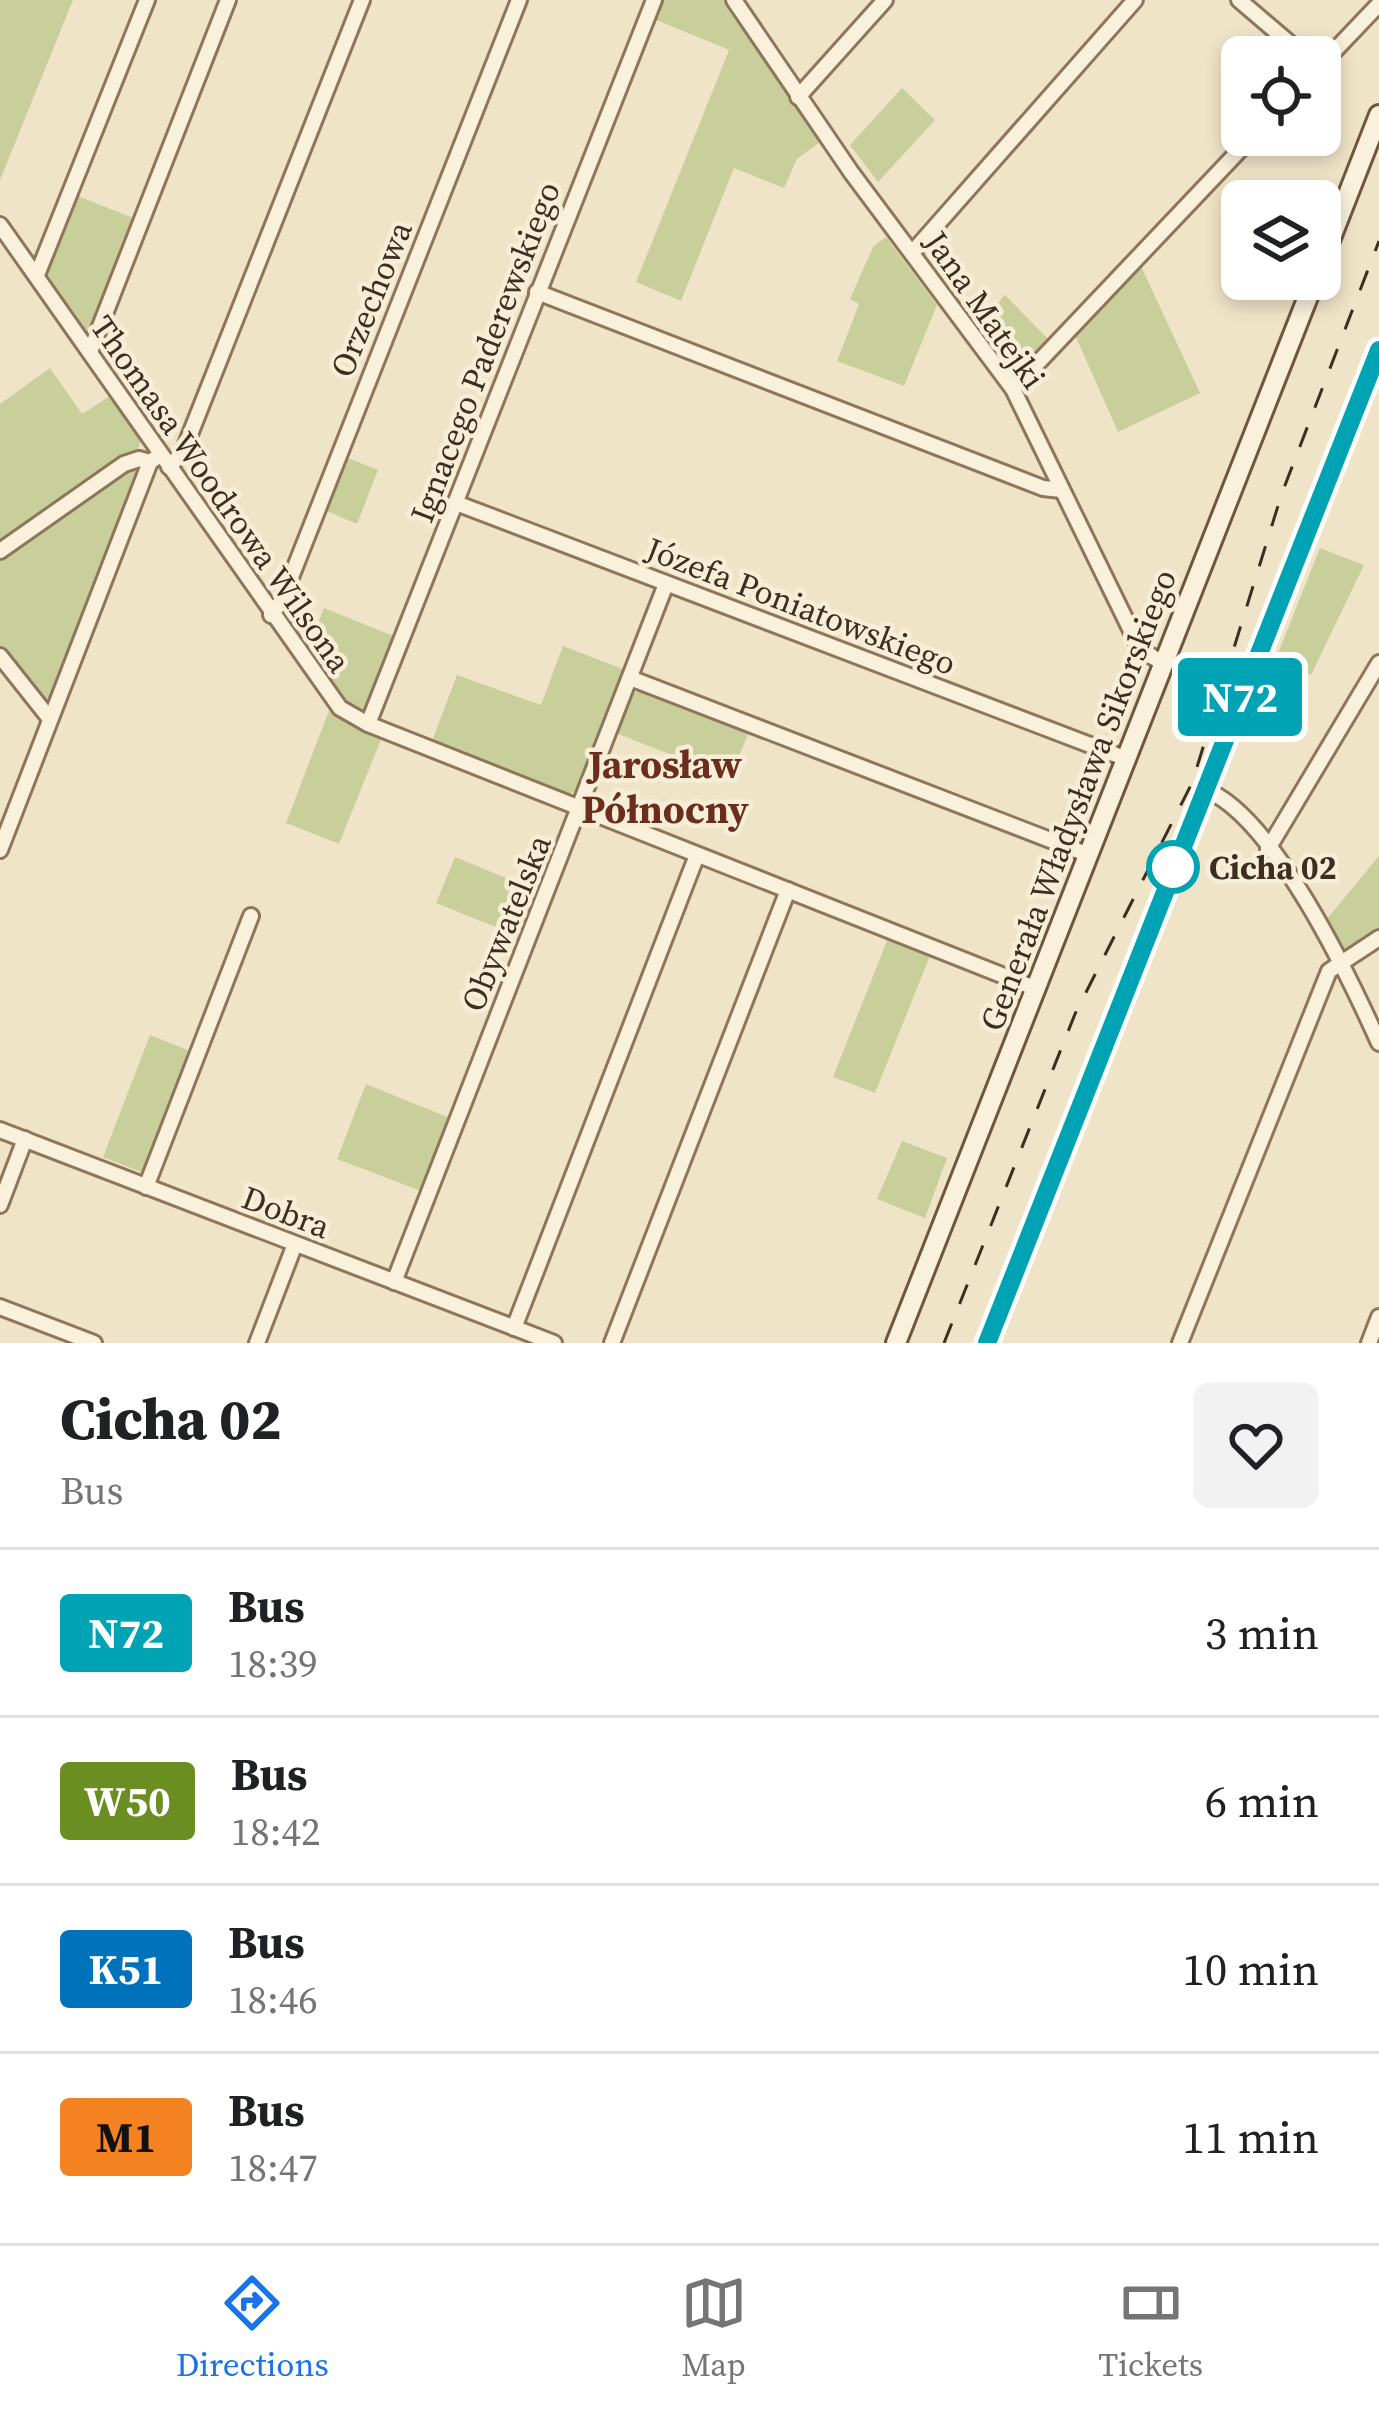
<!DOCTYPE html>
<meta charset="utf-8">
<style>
:root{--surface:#fff;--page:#f2f2f2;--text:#202124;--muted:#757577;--line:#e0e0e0;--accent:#1a73e8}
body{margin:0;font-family:"Source Serif 4",serif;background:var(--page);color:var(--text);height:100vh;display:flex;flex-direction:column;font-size:45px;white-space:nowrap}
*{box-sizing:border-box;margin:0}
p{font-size:39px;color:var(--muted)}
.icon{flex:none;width:66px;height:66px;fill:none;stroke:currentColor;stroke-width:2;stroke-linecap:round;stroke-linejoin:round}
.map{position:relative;height:1343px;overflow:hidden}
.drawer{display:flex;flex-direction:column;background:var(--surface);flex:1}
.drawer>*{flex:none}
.badge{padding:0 24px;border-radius:9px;font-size:42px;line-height:78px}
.fabs{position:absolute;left:1221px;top:36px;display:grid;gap:24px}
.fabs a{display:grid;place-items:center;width:120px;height:120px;border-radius:18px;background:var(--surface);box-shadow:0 6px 18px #0003;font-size:60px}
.map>.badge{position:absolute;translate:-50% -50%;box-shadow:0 0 0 6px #fff}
.round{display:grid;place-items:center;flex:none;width:126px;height:126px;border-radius:18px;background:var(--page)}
.overview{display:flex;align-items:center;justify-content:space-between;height:204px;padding:0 60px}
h1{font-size:57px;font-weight:800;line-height:90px}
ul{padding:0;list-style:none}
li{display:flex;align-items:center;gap:36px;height:168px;padding:0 60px;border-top:3px solid var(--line)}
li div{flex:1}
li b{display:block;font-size:45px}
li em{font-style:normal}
li .badge{min-width:132px;font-weight:700;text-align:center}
.menu{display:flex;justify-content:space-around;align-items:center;height:168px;border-top:3px solid var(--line);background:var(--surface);font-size:33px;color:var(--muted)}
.menu a{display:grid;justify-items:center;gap:6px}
.menu .selected{color:var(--accent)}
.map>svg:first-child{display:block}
</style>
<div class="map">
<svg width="1379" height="1343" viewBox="0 0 1379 1343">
<rect width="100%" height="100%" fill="#f0e4c8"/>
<!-- green -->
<g fill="#c9cf9b">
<polygon points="0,0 73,0 0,180"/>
<polygon points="662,0 724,0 820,142 797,159 784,188 734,168 681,301 636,282 729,50 654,19"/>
<polygon points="902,88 935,120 878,182 850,145"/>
<polygon points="75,195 136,219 87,341 42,279"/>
<polygon points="886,237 937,305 904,386 837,361 859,304 850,299 873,247"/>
<polygon points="1140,264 1200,393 1118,432 1075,335"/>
<polygon points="1005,295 1051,342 1014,377 974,330"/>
<polygon points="50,368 82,414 113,394 142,435 138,451 0,549 0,404"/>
<polygon points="345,457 378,470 357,524 324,510"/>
<polygon points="134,465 141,468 49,711 0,645 0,560"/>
<polygon points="1320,548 1364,565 1311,675 1275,661"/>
<polygon points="324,608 396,637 368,711 348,707 306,655"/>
<polygon points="563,646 625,670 578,790 567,795 432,741 457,675 541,705"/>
<polygon points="641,690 749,732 730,778 616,733 630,695"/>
<polygon points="330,708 343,721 382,737 339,844 286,823"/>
<polygon points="1379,856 1379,932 1346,952 1327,919"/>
<polygon points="455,857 541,892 523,938 436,903"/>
<polygon points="889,936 931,953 875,1093 833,1077"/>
<polygon points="150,1035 193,1052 146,1174 103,1157"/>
<polygon points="366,1084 450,1118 421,1191 337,1159"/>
<polygon points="902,1141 947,1158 925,1218 877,1199"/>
</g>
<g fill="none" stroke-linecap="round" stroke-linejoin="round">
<defs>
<g id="minor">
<polyline points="734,0 851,172 1013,389 1140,649 1164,664"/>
<polyline points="1239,0 1306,57"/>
<polyline points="1320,66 1379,4"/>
<polyline points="798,97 885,0"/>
<polyline points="0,225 340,708 368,724 1037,989"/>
<polyline points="912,253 1135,0"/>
<polyline points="37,275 147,0"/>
<polyline points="537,292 1043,488 1061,490"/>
<polyline points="90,352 228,0"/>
<polyline points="1013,389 1254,135"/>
<polyline points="169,467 183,452 362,0"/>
<polyline points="456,503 1127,759"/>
<polyline points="0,551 124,464 139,459 150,462"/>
<polyline points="271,615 282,600 519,0"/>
<polyline points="0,656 50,719"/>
<polyline points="630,678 1089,855"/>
<polyline points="368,724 654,0"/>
<path d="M1204,789c69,26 145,187 175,254"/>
<polyline points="1268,849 1379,663"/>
<polyline points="0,850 150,462 160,455"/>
<polyline points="0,1130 554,1343"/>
<polyline points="146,1187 251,916"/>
<polyline points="0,1205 25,1139"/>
<polyline points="394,1282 666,584"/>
<polyline points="0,1307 94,1343"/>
<polyline points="514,1328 697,855"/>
<polyline points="257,1343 295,1244"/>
<polyline points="612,1343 788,890"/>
<polyline points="1180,1343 1329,971 1379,938"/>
<polyline points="1369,1343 1379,1317"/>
</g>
<g id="secondary">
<polyline points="1320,266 1379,115"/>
<polyline points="896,1343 1315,279"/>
<polyline points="987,1343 1379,350"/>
</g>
</defs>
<!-- minor casing -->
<use href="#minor" stroke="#8d765c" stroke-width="20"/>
<!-- secondary casing -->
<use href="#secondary" stroke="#6f573f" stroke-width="24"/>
<!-- minor -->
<use href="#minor" stroke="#faf1dc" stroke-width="14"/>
<!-- secondary -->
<use href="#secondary" stroke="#faf1dc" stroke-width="18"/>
<!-- rail -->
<polyline stroke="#3d2e20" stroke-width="3" stroke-dasharray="21 21" stroke-linecap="butt" points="944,1343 1075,1014 1192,783 1282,493 1379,241"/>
</g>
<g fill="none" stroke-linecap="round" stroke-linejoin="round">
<defs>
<polyline id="line" points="987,1343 1379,350"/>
</defs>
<!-- line casing -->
<use href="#line" stroke="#fff" stroke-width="27"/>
<!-- line -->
<use href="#line" stroke="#00a3b4" stroke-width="18"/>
</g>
<!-- markers -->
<circle fill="#fff" stroke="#00a3b4" stroke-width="6" cx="1173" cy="867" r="24"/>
<g text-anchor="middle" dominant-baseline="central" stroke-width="9" stroke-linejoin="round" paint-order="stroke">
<!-- street labels -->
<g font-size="33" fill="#3d2e20" stroke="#f7eed8">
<text transform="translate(371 299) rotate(-68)">Orzechowa</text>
<text transform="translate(985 310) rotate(55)">Jana Matejki</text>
<text transform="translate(485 352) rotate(-69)">Ignacego Paderewskiego</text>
<text transform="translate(221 494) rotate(55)">Thomasa Woodrowa Wilsona</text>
<text transform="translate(801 606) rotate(21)">Józefa Poniatowskiego</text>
<text transform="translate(1078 800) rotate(-69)">Generała Władysława Sikorskiego</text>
<text transform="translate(506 923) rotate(-68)">Obywatelska</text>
<text transform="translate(286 1212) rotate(21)">Dobra</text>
</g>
<!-- stop labels -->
<g font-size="33" font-weight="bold" fill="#3d2e20" stroke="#f7eed8" text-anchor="start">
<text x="1209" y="867">Cicha 02</text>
</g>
<!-- quarter labels -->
<g font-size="39" font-weight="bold" fill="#6b2e1e" stroke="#f7eed8">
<text x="665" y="764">Jarosław<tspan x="665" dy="45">Północny</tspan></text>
</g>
</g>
</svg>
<div class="fabs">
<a><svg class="icon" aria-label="locate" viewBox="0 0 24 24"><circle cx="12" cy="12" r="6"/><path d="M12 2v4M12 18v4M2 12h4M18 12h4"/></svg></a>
<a><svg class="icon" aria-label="layers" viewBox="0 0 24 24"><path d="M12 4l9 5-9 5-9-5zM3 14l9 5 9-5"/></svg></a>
</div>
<b class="badge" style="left:1240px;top:697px;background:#00a3b4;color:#fff">N72</b>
</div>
<section class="drawer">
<div class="overview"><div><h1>Cicha 02</h1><p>Bus</p></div><a class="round"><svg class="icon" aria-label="heart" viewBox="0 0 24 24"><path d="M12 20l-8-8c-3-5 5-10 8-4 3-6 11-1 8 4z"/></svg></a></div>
<ul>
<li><span class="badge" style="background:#00a3b4;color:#fff">N72</span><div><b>Bus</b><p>18:39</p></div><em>3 min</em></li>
<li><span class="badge" style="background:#6b8e23;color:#fff">W50</span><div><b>Bus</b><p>18:42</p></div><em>6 min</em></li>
<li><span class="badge" style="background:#0072bc;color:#fff">K51</span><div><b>Bus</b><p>18:46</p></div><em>10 min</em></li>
<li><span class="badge" style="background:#f58220;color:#111">M1</span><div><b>Bus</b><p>18:47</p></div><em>11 min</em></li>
</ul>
</section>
<nav class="menu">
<a class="selected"><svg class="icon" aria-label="directions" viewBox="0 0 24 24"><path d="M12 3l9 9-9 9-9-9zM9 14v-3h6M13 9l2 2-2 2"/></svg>Directions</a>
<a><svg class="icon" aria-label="map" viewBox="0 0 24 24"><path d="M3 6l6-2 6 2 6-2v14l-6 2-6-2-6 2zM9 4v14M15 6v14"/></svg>Map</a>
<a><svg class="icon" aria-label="tickets" viewBox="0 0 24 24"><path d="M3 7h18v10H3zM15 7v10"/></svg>Tickets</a>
</nav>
